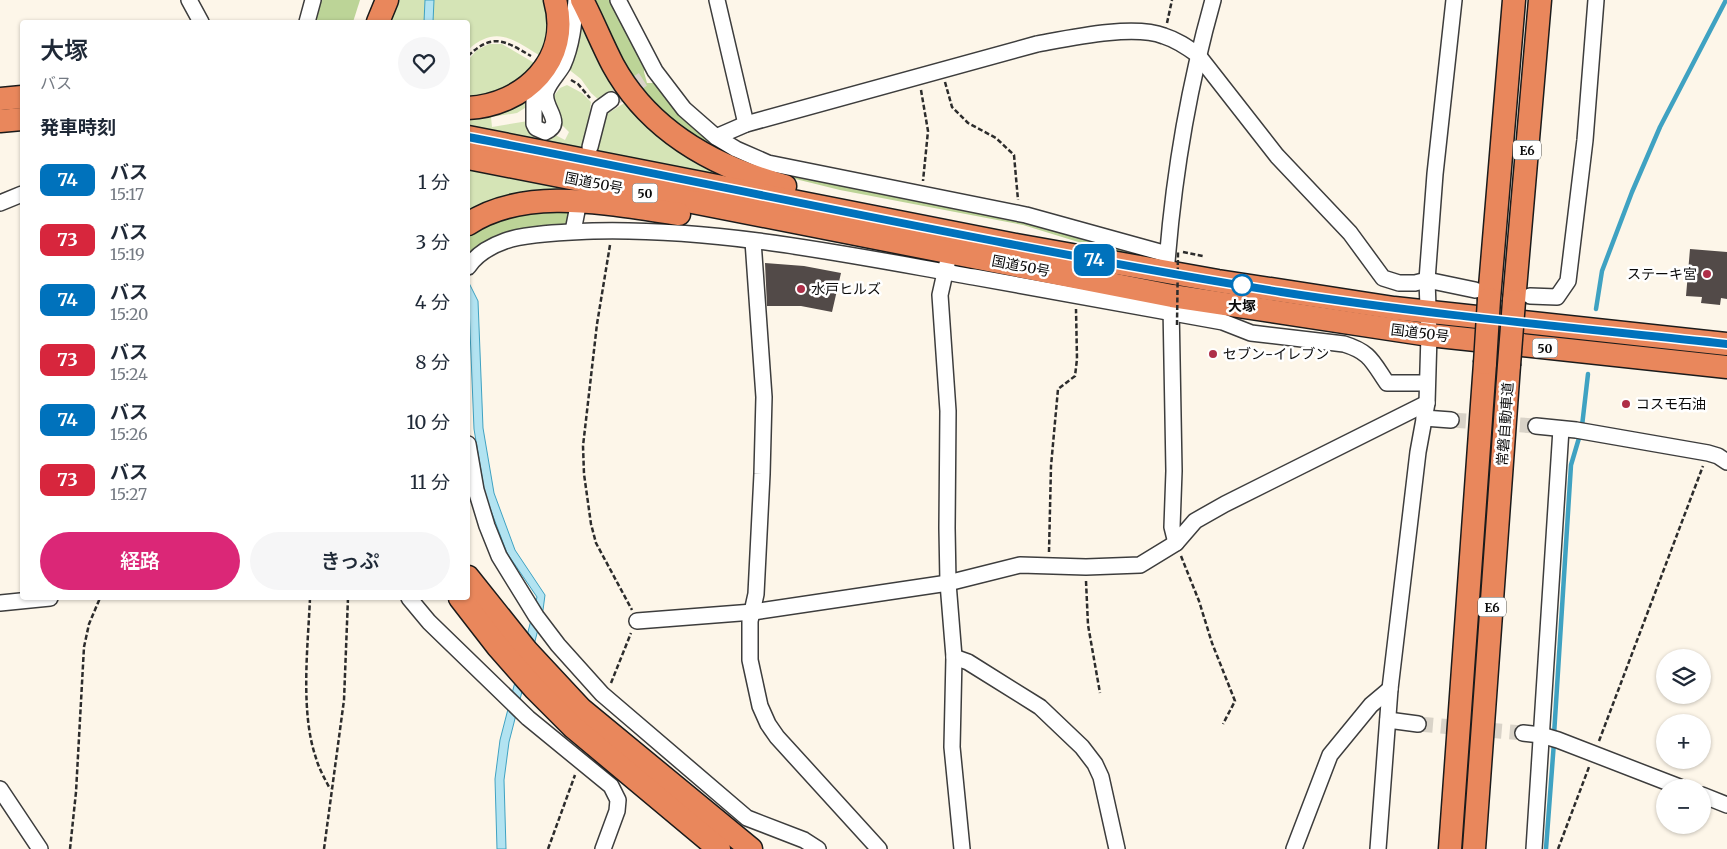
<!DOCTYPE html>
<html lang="ja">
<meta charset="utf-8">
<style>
:root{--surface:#fff;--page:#f6f6f7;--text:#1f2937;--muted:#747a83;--accent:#db2777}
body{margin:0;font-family:Merriweather,"Noto Sans JP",serif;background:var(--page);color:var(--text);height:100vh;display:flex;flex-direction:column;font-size:19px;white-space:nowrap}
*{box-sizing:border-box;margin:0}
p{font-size:16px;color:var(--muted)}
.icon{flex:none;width:28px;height:28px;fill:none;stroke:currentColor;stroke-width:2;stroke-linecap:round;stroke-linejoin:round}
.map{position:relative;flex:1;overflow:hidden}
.panel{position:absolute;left:20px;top:20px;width:450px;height:580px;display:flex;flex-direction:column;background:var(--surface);border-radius:5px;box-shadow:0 1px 4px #0004}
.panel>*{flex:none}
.badge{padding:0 10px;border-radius:8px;font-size:18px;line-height:32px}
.controls{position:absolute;left:1656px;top:649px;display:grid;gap:10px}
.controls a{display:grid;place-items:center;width:55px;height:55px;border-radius:50%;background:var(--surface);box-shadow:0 1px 4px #0004;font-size:25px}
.map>.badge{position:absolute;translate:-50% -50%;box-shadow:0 0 0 2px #fff}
h2{padding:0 20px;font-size:19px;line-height:45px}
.round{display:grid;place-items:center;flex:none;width:52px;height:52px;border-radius:26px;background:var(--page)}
.overview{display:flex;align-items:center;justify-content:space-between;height:85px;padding:0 20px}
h1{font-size:24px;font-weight:600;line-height:38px}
.primary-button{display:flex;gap:10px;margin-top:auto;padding:10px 20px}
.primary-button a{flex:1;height:58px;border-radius:30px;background:var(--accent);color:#fff;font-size:20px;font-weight:600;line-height:58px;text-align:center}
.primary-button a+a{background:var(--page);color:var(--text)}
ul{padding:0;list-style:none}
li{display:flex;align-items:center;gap:15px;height:60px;padding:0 20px}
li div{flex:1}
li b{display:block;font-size:19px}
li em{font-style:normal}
li .badge{min-width:55px;font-weight:700;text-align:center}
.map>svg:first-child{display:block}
</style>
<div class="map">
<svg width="1727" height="849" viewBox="0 0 1727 849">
<rect width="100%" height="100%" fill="#fdf6e9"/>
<!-- green -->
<g fill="#d5e4b6">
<path d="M397,0h146c8,19 6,37 -4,55 -26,-16 -44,-30 -71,-5v-28h-81z"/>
<polygon points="580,16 620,91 599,100 591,93 581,79 567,68"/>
<path d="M489,44h13l34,20c-23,23 -37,28 -68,35v-39l9,-10z"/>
<polygon points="567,85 582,93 591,102 585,148 468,127 468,116 527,95 528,106 517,113 491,117 492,127 528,121 565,140 569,132 560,123 550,101 560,88"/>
<polygon points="626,102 736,179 708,175 596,150 602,117"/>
<polygon points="468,169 548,185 572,193 468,215"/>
</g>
<!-- forest -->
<g fill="#bcd497">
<polygon points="320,0 360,0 353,22 313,22"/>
<polygon points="588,0 610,0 645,64 644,72 647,83 657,83 723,149 1020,219 1114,247 1154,256 1153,260 1114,253 1023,225 840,190 759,170 689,138 632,80"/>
<polygon points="545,209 574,212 564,226 468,258 468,233 489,221"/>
</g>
<!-- water -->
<g fill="#b2e3f1" stroke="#3fa2c2">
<polygon points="425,0 434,0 433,22 424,22"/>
<polygon points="468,281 478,301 483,428 494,493 515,550 545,595 543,610 509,742 504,780 506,849 497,849 495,779 500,740 537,597 507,553 485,495 474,429"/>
</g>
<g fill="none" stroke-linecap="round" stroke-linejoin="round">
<!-- stream -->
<g stroke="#3fa2c2" stroke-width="4.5">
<polyline points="1596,309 1602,271 1632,192 1660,127 1726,0"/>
<polyline points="1582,426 1588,374"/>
<polyline points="1554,735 1571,465 1579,438"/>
<polyline points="1546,849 1554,742"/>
</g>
</g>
<!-- building -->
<g fill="#524a48">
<polygon points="1690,249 1727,252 1727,299 1721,298 1720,305 1701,303 1702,297 1686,296"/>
<polygon points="765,263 804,266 841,273 832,312 801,306 767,306"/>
</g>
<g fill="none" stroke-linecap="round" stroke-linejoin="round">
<!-- minor-tunnel -->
<g stroke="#d9d3c8" stroke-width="15" stroke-dasharray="15 8" stroke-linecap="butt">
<polyline points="611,100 645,78"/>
<polyline points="1451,420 1536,426"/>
<polyline points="1418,724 1523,733"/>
</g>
<defs>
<g id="minor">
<polyline points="189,0 201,22"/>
<polyline points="618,0 655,71 684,109 716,137 736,149 768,163 1026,215 1167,254"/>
<polyline points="717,0 746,124"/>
<polyline points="307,22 313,0"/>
<path d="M534,81v43l2,4 9,4c21,-9 -3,-24 1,-40 3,-10 12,-18 17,-27 9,-20 11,-43 13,-65"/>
<path d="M716,137l30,-13 291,-80c33,-6 96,-20 127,-8 13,4 23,11 34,19l79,101 73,77 33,45 16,5h16l12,-3 48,10"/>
<polyline points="590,147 600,108 611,100"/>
<polyline points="0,203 22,194"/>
<polyline points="573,231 577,211"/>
<polyline points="753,241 764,397 762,474 756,594 750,621 750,660 760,706 768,724 777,737 879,849"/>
<path d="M1167,262c7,-89 22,-177 46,-262"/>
<polyline points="947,264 940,295 948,411 947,528 948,583 954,657 952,747 962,849"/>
<path d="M468,267c8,-12 23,-21 37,-26 22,-8 65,-9 88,-10 129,-3 255,24 381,46 83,15 166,30 249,45l28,11 93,11c26,8 28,17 43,39h40"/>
<polyline points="1530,296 1557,297 1568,281 1585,140 1596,0"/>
<polyline points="1171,305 1174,471 1172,527 1176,543"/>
<polyline points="1424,418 1451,420"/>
<polyline points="1536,426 1576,430 1708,453 1718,456 1727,462"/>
<polyline points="468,444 476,490 487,526 499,556 536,616 558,645 602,694 747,818 804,840 818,849"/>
<polyline points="409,598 429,622 528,718 611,786 618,800 617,811 603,849"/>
<polyline points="0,603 50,598"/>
<polyline points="637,621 753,612 948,583 1020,565 1086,567 1140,565 1176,543 1195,521 1225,504 1427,403"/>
<polyline points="954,657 968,662 1040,707 1082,747 1095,764 1101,777 1117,849"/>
<polyline points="1388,720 1418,724"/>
<polyline points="1523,733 1541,735 1558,740 1682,788"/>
<polyline points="0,789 40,849"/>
<polyline points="1702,795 1727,805"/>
<polyline points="1294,849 1330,755 1371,705 1390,689"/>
<polyline points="1378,849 1390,689 1418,452 1427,403 1429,335 1427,280 1435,174 1454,0"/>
<polyline points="1534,849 1561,429"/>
</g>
<g id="highway">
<path d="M582,0c11,21 20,44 31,65 36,66 102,102 172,121"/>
<polyline points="378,22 387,0"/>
<polyline points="0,99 22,97"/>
<path d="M468,108c56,-3 104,-48 87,-108"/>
<polyline points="0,121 22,119"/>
<polyline points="468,137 1016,245 1218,281 1394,308 1727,344"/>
<polyline points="468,158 1172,296 1429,335 1727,367"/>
<path d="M468,224c59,-39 145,-19 211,-10"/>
<polyline points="1489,299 1514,0"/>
<polyline points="1514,301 1540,0"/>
<polyline points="468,577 527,651 581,709 751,849"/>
<polyline points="460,598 498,647 535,689 573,727 719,849"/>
<polyline points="1450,849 1485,363"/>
<polyline points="1474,849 1509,365"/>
</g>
</defs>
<!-- minor casing -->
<use href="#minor" stroke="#3d3d3d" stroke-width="18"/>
<!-- highway casing -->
<use href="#highway" stroke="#1b1b1b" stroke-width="25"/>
<!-- path -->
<g stroke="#2c2c2c" stroke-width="2.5" stroke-dasharray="5 2.5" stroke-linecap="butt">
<polyline points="1167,23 1172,0"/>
<path d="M468,56c25,-24 37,-15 63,0"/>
<polyline points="571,80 578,84 590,98"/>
<polyline points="945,82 952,107 968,123 996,138 1014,155 1018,200"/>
<polyline points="921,90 928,131 923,181"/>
<polyline points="610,245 597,324 583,446 584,474 591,524 596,543 632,610"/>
<polyline points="1183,252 1203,256"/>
<polyline points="1049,552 1051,466 1058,389 1075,376 1077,359 1076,309"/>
<polyline points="1181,556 1199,601 1212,643 1235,701 1223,724"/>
<polyline points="1086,581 1088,625 1100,693"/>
<path d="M310,598c-2,48 -10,114 6,160 3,11 9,21 14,31"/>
<polyline points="611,683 631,633"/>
<polyline points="1599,741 1703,466"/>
<polyline points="70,849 76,792 84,647 89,624 100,598"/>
<polyline points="324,849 344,700 348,598"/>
<polyline points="548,849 575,775"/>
<polyline points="1558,849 1589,767"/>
</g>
<!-- minor -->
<use href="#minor" stroke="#fff" stroke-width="15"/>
<!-- highway -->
<use href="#highway" stroke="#e9875c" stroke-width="22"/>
<defs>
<g id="highway-bridge">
<polyline points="1485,363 1489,299"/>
<polyline points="1509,365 1514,301"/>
</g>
</defs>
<!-- highway-bridge casing -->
<use href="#highway-bridge" stroke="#1b1b1b" stroke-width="25" stroke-linecap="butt"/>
<!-- path-bridge -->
<polyline stroke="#2c2c2c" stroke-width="2.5" stroke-dasharray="5 2.5" stroke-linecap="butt" points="1177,325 1178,252"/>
<!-- highway-bridge -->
<use href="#highway-bridge" stroke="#e9875c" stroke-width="22"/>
</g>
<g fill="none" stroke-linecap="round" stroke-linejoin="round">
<defs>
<path id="line" d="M468,137c271,52 540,111 813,155 148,23 297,36 446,52"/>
</defs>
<!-- line casing -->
<use href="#line" stroke="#fff" stroke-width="11"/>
<!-- line -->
<use href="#line" stroke="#0072bc" stroke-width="8"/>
</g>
<!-- markers -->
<g fill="#ae2e48" stroke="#fff" stroke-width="2">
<circle cx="1707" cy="274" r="5"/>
<circle cx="801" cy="289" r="5"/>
<circle cx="1213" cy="354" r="5"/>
<circle cx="1626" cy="404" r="5"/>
</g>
<circle fill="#fff" stroke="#0072bc" stroke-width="2.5" cx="1242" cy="285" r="10"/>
<g text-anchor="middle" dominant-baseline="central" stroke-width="5" stroke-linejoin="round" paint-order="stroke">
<!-- shield labels -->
<g fill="#fff" stroke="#545454" stroke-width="1">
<rect x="1513" y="140.5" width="28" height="19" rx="4"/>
<rect x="632.5" y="183.5" width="25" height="19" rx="4"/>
<rect x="1532.5" y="338.5" width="25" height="19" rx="4"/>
<rect x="1478" y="597.5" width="28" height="19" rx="4"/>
</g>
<g font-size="12" font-weight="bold" fill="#0a0a0a">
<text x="1527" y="150">E6</text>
<text x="645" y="193">50</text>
<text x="1545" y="348">50</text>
<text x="1492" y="607">E6</text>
</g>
<!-- street labels -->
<g font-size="14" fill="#0a0a0a" stroke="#fff">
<text transform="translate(594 183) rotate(11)">国道50号</text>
<text transform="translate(1021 266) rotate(11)">国道50号</text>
<text transform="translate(1420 333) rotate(7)">国道50号</text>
<text transform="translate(1505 424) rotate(-86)">常磐自動車道</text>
</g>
<!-- poi labels -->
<g font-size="14" fill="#0a0a0a" stroke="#fff" text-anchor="start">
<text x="1697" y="274" text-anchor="end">ステーキ宮</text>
<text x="811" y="289">水戸ヒルズ</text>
<text x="1223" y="354">セブン-イレブン</text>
<text x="1636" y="404">コスモ石油</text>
</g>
<!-- stop labels -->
<g font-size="14" font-weight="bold" fill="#0a0a0a" stroke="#fff">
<text x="1242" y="306">大塚</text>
</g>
</g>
</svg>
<div class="controls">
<a><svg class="icon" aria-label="layers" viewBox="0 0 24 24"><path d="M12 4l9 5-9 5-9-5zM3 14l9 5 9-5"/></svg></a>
<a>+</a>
<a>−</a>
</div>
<b class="badge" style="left:1094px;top:260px;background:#0072bc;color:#fff">74</b>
<section class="panel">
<div class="overview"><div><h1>大塚</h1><p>バス</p></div><a class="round"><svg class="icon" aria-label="heart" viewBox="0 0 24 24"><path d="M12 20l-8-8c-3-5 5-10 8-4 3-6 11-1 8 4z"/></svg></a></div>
<h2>発車時刻</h2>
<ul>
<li><span class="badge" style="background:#0072bc;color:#fff">74</span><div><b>バス</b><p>15:17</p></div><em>1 分</em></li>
<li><span class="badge" style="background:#d7263d;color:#fff">73</span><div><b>バス</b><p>15:19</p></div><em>3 分</em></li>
<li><span class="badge" style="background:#0072bc;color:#fff">74</span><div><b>バス</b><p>15:20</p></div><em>4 分</em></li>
<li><span class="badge" style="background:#d7263d;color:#fff">73</span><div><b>バス</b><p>15:24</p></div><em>8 分</em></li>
<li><span class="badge" style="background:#0072bc;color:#fff">74</span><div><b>バス</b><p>15:26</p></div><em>10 分</em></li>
<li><span class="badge" style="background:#d7263d;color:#fff">73</span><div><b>バス</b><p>15:27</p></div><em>11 分</em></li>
</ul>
<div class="primary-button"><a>経路</a><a>きっぷ</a></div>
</section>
</div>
